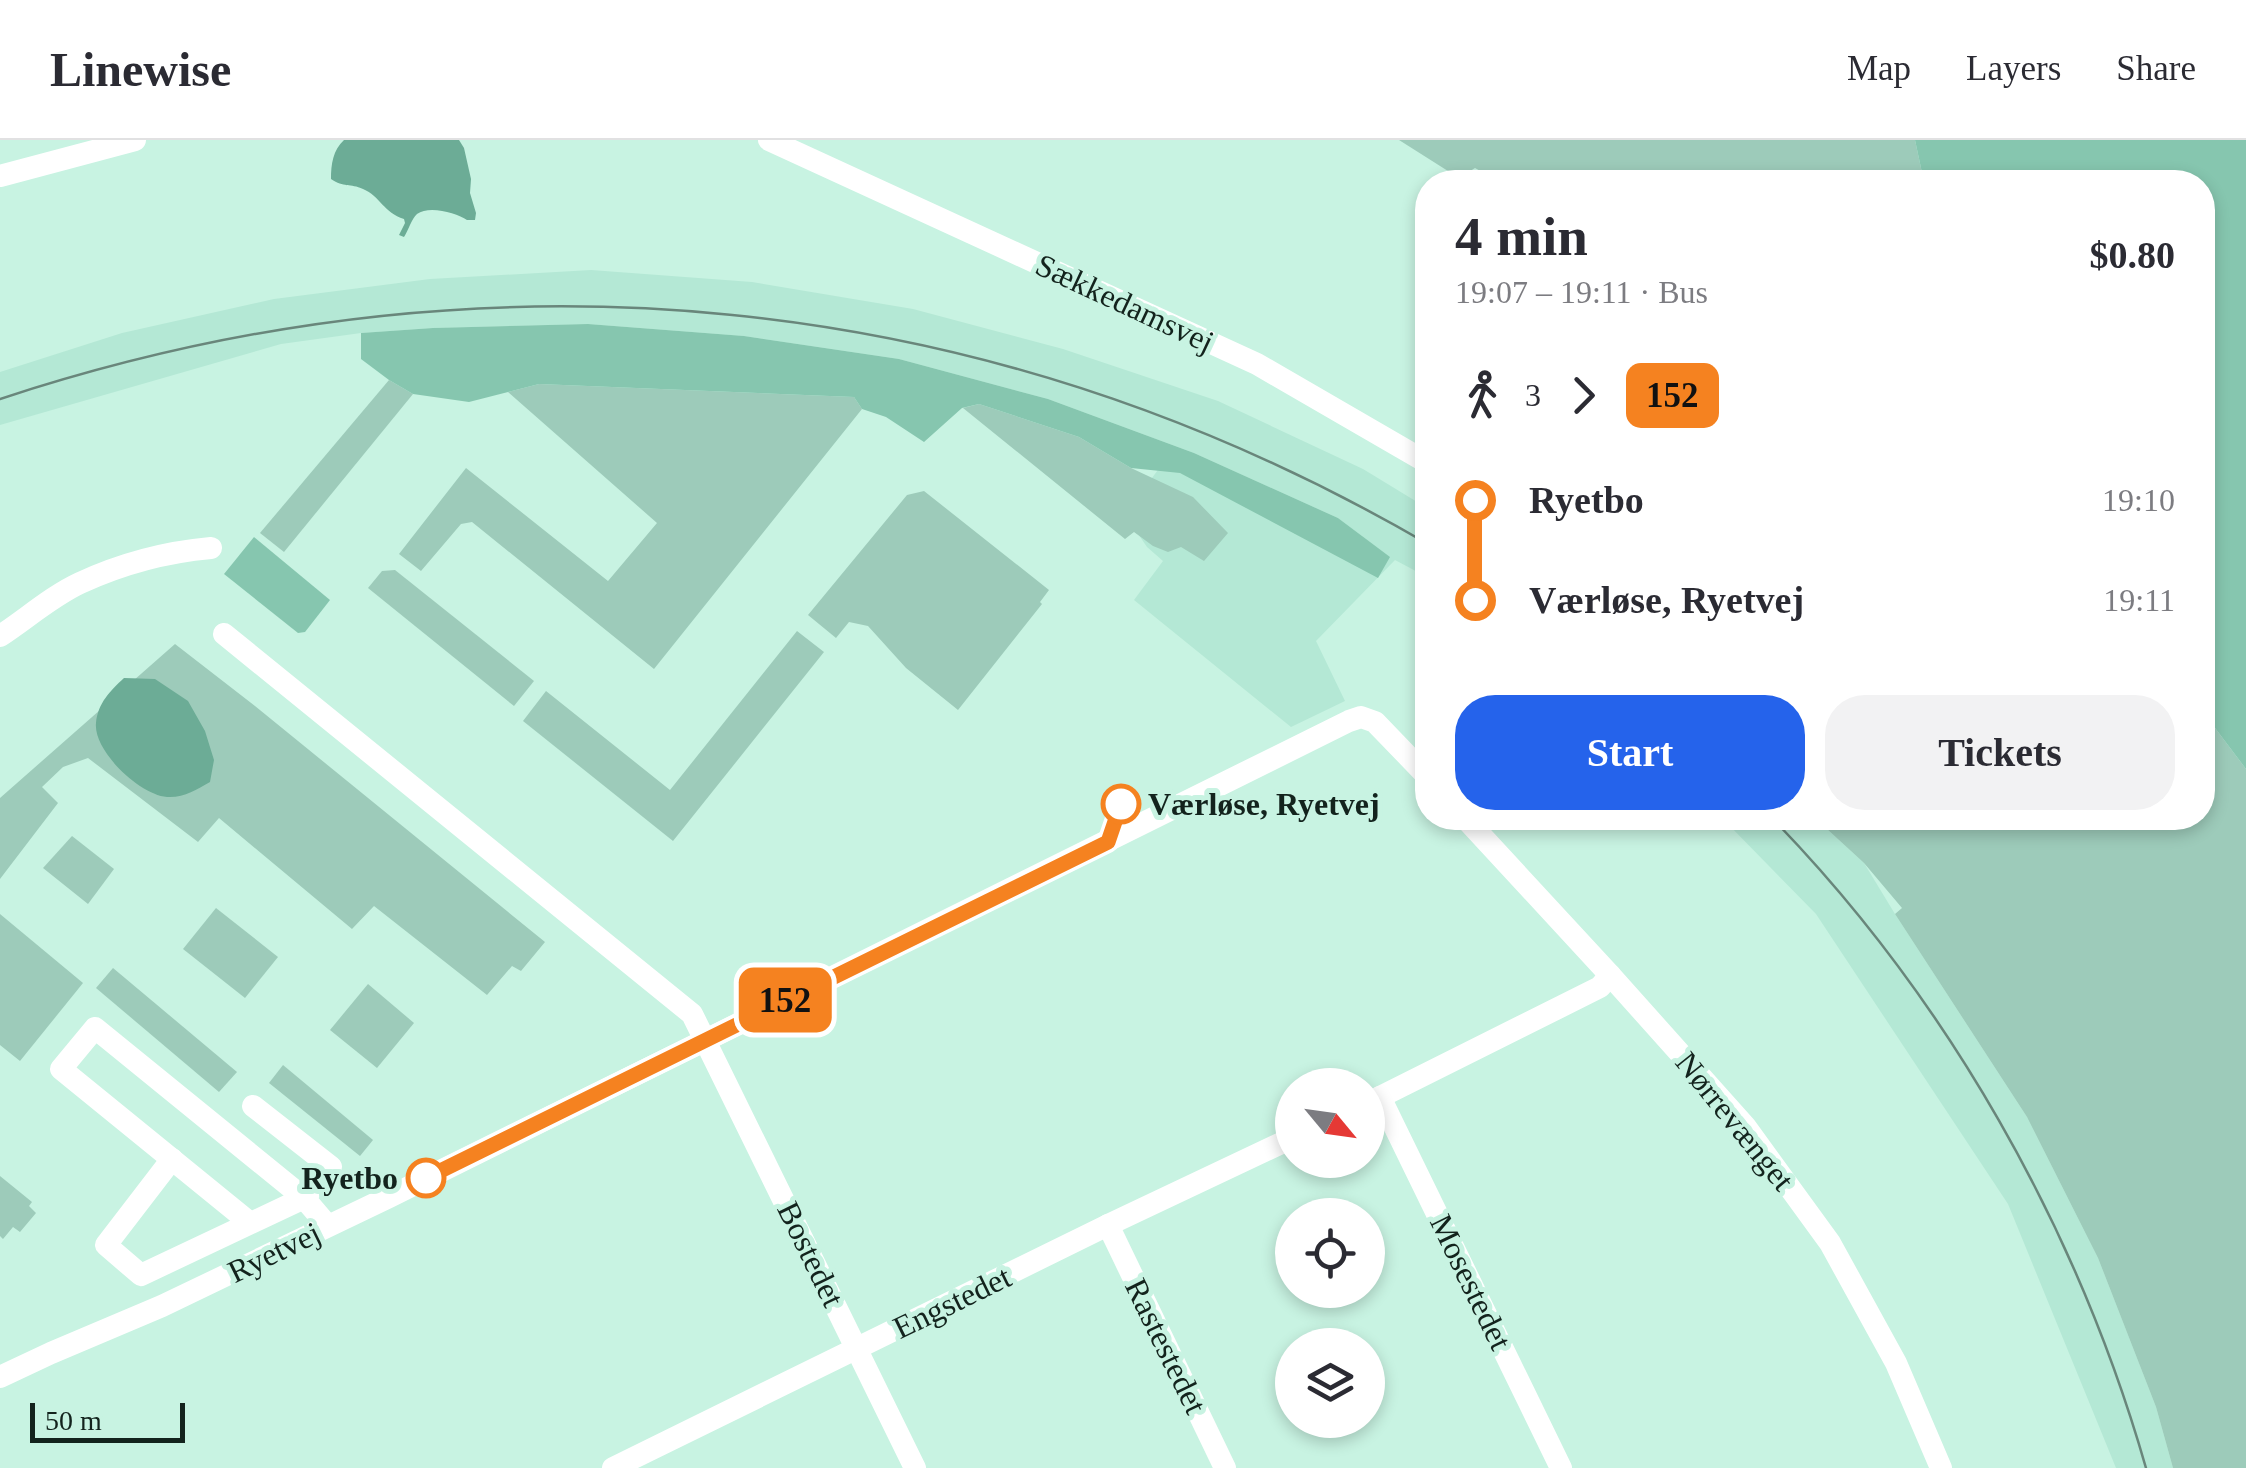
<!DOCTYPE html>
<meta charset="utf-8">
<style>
:root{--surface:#fff;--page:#f2f2f3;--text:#2b2b33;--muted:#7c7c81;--line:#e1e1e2;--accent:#2563eb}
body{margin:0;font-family:"Times New Roman",serif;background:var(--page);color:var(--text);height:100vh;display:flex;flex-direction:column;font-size:38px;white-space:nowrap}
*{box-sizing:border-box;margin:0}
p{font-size:32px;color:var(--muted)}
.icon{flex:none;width:55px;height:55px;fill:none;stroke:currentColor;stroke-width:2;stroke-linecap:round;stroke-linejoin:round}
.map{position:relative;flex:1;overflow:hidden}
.side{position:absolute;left:1415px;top:30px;width:800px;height:660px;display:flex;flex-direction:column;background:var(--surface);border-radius:40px;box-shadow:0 5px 15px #0003}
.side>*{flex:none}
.badge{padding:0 20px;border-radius:15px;font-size:35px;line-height:65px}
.needle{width:65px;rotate:119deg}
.fabs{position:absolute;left:1275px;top:928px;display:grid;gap:20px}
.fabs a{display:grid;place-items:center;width:110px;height:110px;border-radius:50%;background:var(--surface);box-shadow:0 5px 15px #0003;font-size:50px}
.scale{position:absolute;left:30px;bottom:25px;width:155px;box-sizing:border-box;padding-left:10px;border:5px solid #13231d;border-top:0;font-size:28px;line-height:35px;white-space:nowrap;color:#13231d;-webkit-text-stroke:8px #c8f3e2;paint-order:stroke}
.map>.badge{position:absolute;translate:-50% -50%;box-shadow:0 0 0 5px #fff}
.legs{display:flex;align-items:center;gap:15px;height:110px;padding:0 40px;font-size:32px}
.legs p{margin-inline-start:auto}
.overview{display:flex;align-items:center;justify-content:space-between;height:170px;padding:0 40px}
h1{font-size:55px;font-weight:700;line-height:75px}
.primary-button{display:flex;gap:20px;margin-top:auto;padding:20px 40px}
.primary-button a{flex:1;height:115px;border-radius:40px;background:var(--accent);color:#fff;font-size:40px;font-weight:700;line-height:115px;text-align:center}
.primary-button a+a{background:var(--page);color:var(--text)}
ul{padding:0 40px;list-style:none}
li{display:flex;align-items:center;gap:35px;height:100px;font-size:38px}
li i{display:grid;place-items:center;width:15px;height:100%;margin:0 12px;background:currentColor}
li i::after{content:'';width:25px;height:25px;margin:-12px;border:8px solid;border-radius:50%;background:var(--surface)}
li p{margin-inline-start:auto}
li:first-child i{background:linear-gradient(#0000 50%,currentColor 0)}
li:last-child i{background:linear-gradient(currentColor 50%,#0000 0)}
header{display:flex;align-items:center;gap:60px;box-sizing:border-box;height:140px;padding:0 50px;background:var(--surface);border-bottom:2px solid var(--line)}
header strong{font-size:48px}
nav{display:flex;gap:55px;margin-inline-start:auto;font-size:35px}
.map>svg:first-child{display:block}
</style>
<header>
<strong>Linewise</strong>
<nav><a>Map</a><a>Layers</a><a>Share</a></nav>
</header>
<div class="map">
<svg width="2246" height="1328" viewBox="0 0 2246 1328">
<rect width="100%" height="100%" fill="#c8f3e2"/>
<!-- built -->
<g fill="#b4e8d5">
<polygon points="591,130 752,142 913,169 1063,209 1218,261 1363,329 1427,368 1427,437 1395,420 1316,501 1345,561 1291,587 1134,460 1163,421 1147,407 1132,385 1133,364 1171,312 1363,397 1338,378 1194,313 1048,259 899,219 744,196 588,184 433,188 361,193 281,204 0,285 0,232 122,193 274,159 430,139"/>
<polygon points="1722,678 1815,678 1864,723 1895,774 2027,977 2098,1118 2156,1267 2173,1328 2116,1328 2008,1064 1816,774"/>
</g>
<!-- green -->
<g fill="#9dcbba">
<polygon points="1399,0 1915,0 1924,42 1500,42 1475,28 1459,38"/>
<polygon points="389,240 413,254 284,412 260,393"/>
<polygon points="539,244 854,257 862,269 654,529 472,382 461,384 421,431 399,414 466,328 608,441 657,383 508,252"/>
<polygon points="979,264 1079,297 1131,328 1193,357 1228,393 1204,421 1181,407 1168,412 1153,406 1134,392 1125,399 963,268"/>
<polygon points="924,351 1049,450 1040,462 1042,464 958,570 906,528 868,486 849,482 836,498 808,475 907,355"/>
<polygon points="395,430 534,541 514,566 368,448 382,431"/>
<polygon points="797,491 824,512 673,701 523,581 546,551 670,650"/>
<polygon points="175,504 255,566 545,802 521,831 512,826 487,855 374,766 352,789 219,678 198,702 88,618 63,627 42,647 58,663 0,739 0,658"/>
<polygon points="2203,572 2246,629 2246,1328 2173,1328 2156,1267 2098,1118 2027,977 1895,774 1902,768 1864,723 1815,678 2202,678"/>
<polygon points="72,696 114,729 88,764 43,728"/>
<polygon points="216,768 278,817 245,858 183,809"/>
<polygon points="0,774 83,843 20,921 0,905"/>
<polygon points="113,828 237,932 219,952 96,848"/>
<polygon points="368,844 414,883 377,928 330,890"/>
<polygon points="283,925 373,1000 360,1016 269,943"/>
<polygon points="0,1036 32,1062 29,1066 36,1073 20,1092 13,1087 3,1099 0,1096"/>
</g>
<!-- forest -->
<g fill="#86c6af">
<polygon points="1915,0 2246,0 2246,629 2203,572 2202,42 1924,42"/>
<polygon points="588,184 744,196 899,219 1048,259 1194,313 1338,378 1390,417 1378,438 1180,333 1131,328 1079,297 979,264 962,268 924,302 886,277 862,269 854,257 539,244 469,262 413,254 389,240 361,219 361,193 433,188"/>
<polygon points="254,397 330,460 305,492 298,493 224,434"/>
</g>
<!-- water -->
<g fill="#6cac96">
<path d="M344,0h115l5,8 7,31 -1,14 6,20 -1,7h-8c-10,-7 -38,-15 -50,-6 -5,4 -9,17 -13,23l-5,-2 6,-12 -1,-4c-20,-6 -24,-23 -41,-30 -13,-6 -19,-1 -32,-10 0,-15 2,-29 13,-39z"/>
<path d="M124,538l31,1 33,22 17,30 9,29 -4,22c-14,8 -26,16 -43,15 -27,-2 -74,-46 -71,-74 2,-20 14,-32 28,-45z"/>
</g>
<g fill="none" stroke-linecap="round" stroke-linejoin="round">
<!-- street -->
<g stroke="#fff" stroke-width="22">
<polyline points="769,0 1257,224 1428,323"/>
<polyline points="0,36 135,0"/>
<polyline points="224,494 692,874 915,1328"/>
<path d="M0,496c26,-17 52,-40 80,-53 41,-19 86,-31 131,-35"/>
<polyline points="1465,678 1610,835 1745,986 1830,1103 1896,1223 1941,1328"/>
<polyline points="1380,957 1561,1328"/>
<polyline points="1368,963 1600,847 1610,835"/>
<polyline points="172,1019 106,1105 141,1135 304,1058 331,1027 253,966"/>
<polyline points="249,1082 61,929 95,888 304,1058 327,1085"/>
<polyline points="1108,1085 1225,1328"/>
<polyline points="0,1237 51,1213 162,1166 389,1057 1349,581 1361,577 1375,582 1428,637"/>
<polyline points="613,1328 1108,1085 1292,998"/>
</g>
<!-- tram -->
<g stroke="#69867b" stroke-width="2.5">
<path d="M0,259c486,-160 984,-113 1428,145"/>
<path d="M1772,678c175,180 305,409 374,650"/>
</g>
</g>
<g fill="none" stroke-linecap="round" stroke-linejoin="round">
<defs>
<polyline id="line-1" points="426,1038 1108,702 1121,664"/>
</defs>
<!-- line-1 casing -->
<use href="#line-1" stroke="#fff" stroke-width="22"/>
<!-- line-1 -->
<use href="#line-1" stroke="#f58220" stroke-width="15"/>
</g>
<!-- markers -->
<g fill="#fff" stroke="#f58220" stroke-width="5">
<circle cx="1121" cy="664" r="18"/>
<circle cx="426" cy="1038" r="18"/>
</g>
<g text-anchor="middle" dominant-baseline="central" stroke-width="10" stroke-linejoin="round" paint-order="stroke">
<!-- street labels -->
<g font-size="32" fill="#13231d" stroke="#c8f3e2">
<text transform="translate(1125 163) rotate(25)">Sækkedamsvej</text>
<text transform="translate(1735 981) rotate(51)">Nørrevænget</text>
<text transform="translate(274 1112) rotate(-26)">Ryetvej</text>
<text transform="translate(811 1114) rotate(64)">Bostedet</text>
<text transform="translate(1471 1142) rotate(64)">Mosestedet</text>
<text transform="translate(952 1162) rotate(-26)">Engstedet</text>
<text transform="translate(1166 1206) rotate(64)">Rastestedet</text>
</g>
<!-- stop labels -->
<g font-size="32" font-weight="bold" fill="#13231d" stroke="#c8f3e2" text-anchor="start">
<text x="1148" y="664">Værløse, Ryetvej</text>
<text x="398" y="1038" text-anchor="end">Ryetbo</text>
</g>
</g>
</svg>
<div class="fabs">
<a><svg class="needle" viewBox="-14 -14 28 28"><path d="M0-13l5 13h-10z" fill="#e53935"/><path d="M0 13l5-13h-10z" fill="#7c7c81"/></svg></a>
<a><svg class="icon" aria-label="locate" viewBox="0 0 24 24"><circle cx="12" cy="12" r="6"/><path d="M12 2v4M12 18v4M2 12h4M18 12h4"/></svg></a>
<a><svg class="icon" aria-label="layers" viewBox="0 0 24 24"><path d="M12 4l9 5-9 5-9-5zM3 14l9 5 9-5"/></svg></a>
</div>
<div class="scale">50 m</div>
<b class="badge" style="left:785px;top:860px;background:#f58220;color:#111">152</b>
<section class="side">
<div class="overview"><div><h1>4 min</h1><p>19:07 – 19:11 · Bus</p></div><b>$0.80</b></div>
<div class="legs"><svg class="icon" aria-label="walk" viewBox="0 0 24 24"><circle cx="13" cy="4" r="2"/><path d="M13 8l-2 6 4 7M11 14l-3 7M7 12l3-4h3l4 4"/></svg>3<svg class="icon" aria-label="forward" viewBox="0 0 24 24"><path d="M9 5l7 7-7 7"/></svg><b class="badge" style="background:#f58220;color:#111">152</b></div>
<ul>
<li><i style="color:#f58220"></i><b>Ryetbo</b><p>19:10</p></li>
<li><i style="color:#f58220"></i><b>Værløse, Ryetvej</b><p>19:11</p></li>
</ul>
<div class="primary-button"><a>Start</a><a>Tickets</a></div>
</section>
</div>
